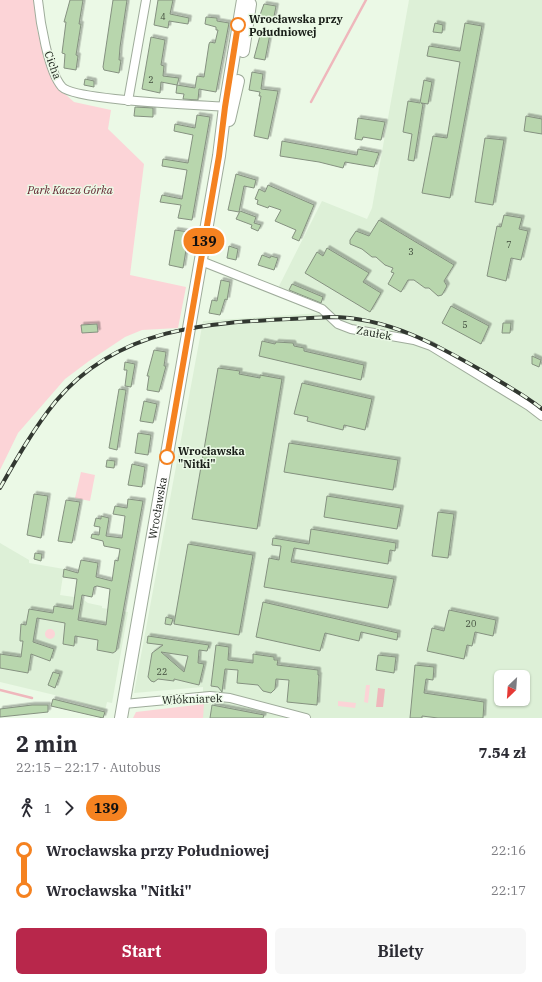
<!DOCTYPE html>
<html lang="pl">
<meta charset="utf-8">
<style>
:root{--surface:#fff;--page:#f7f7f7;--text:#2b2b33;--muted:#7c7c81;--accent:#b8274b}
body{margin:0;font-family:"IBM Plex Serif",serif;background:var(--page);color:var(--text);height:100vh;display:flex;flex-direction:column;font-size:15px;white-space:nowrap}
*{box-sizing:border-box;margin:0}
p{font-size:13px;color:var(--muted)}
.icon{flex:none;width:22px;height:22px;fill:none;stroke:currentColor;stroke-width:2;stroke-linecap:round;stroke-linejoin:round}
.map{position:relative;height:718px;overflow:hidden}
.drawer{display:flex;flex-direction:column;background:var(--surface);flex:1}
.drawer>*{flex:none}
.badge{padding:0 8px;border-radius:13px;font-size:14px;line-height:26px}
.needle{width:26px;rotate:205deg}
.buttons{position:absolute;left:494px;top:670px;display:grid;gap:8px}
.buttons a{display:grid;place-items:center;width:36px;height:36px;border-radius:6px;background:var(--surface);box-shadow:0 1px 3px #0004;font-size:20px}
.map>.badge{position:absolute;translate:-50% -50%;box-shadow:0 0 0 2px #fff}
.legs{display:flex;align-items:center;gap:6px;height:44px;padding:0 16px;font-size:13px}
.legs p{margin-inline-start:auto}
.overview{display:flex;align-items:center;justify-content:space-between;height:68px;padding:0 16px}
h1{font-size:22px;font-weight:700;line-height:30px}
.action{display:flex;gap:8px;margin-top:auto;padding:8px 16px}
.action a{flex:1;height:46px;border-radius:6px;background:var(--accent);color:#fff;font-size:16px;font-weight:700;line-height:46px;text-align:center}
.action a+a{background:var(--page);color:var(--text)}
ul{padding:0 16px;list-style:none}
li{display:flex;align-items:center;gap:14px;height:40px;font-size:15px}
li i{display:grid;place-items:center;width:6px;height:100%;margin:0 5px;background:currentColor}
li i::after{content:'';width:10px;height:10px;margin:-5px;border:3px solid;border-radius:50%;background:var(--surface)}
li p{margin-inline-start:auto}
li:first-child i{background:linear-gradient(#0000 50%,currentColor 0)}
li:last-child i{background:linear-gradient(currentColor 50%,#0000 0)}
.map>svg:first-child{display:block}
</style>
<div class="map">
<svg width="542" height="718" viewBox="0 0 542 718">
<defs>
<filter id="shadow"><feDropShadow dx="2.5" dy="-2.5" stdDeviation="0" flood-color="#0004"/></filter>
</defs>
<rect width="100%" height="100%" fill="#ebf9e6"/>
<!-- built -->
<g fill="#ddf0d7" fill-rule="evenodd">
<path d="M409,0h133v718h-339v-31l-69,6 69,-372 117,-8 -45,-19 47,-93 45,18 5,-11zM501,677h22v22h-22z"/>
<polygon points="0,543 29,560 29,563 64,569 60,595 81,598 88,603 102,606 102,608 128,612 112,703 107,702 105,711 67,698 0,682"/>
</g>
<!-- green -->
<g fill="#fcd4d7">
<polygon points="0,0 41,0 37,30 57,87 74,102 111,110 108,129 144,164 130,275 186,287 178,328 142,330 125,337 89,361 65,379 18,433 0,470"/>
<polygon points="81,472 95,475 90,501 75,498"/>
<circle cx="50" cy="634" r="5"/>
<polygon points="366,685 370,685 368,703 364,702"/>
<polygon points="338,701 356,703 355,708 338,706"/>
<polygon points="204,704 203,718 133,718 136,712"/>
</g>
<!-- water -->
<polygon fill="#efb7bc" points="378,688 385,689 383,707 376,707"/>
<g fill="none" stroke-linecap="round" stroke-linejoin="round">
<!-- stream -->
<g stroke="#efb7bc" stroke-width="2.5">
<polyline points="311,102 366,0"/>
<polyline points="0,690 32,698"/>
</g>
</g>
<!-- building -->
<g fill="#b8d6ad" stroke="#859180" fill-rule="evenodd" filter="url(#shadow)">
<polygon points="70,0 83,0 79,24 81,24 76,55 78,56 76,70 64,68 65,54 62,53 66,22 64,22"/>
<polygon points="113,0 127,0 120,47 119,60 121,60 119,73 104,70 103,67"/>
<polygon points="158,0 173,0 170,14 189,18 188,24 169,21 168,28 154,25"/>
<polygon points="264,4 276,6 273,22 261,20 260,15"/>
<polygon points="206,17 217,18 217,21 229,23 216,92 199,89 198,100 183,99 184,94 176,93 177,85 195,88 197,76 204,77 209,44 210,42 215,43 218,30 216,30 216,27 205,24"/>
<polygon points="435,23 443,25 442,33 433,32"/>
<polygon points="465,23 482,26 450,198 422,193 433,136 447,138 460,62 427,56 429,46 460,51"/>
<polygon points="261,32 270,34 265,60 254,58"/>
<polygon points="151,37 165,40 161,65 164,66 163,76 179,78 177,85 161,82 160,93 142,89"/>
<polygon points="252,72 263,74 261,89 278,91 268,139 254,136 261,96 259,96 260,92 249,90"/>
<polygon points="85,79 94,81 94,87 84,85"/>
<polygon points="424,80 432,82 428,104 421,103 423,104 414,161 408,160 412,134 403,132 408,101 420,103"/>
<polygon points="135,107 153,108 153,117 134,116"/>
<polygon points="197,115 210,117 192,220 178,218 181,205 160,202 162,195 182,199 187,170 162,166 163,159 188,163 193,135 174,131 175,124 195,128"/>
<polygon points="526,116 542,119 542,134 524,131"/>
<polygon points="358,118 385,122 381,140 363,137 362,140 355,139"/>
<polygon points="485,138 504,140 493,205 475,202"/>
<polygon points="282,141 357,155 358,149 379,153 374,167 345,162 343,168 319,162 280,156"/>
<polygon points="236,174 256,180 254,188 244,186 239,212 228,210"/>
<polygon points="268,185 314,205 299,241 292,238 296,230 275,221 281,210 269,206 268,208 257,204 258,200 255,199 259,189 265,192"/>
<polygon points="240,211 256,217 254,223 261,225 258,231 251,228 252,225 236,219"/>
<polygon points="504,215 522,218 519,229 528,231 521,260 511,258 506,281 487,276 497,226 501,227"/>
<polygon points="379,220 454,265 444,281 447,286 442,295 438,296 429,288 425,288 414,280 408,280 401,292 388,284 394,273 391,272 393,268 385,265 376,257 372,257 362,249 350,244 350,240 356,231 369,236"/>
<polygon points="175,230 189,232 183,268 169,265"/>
<polygon points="229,246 238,249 236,260 227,258"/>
<polygon points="327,248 369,273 363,282 381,293 370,312 305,273 317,252 323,256"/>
<polygon points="262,255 270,258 271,256 278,258 274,270 258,265"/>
<polygon points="221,280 230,282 227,300 225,299 220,315 209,313 212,300 217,301"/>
<polygon points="292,284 323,297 321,303 289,290"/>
<polygon points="451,306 489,326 481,344 442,323"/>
<polygon points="503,323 511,323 510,333 502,333"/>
<polygon points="97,324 98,332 82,333 81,325"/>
<polygon points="262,341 275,344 276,342 293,343 294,346 304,348 304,351 364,365 361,380 259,356"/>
<polygon points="154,350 166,352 164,366 166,366 159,392 147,390 149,376 147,376"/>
<polygon points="532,356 541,360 539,367 532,364"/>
<polygon points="125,362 135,364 131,387 125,386 127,370 124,370"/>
<polygon points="218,368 240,371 239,374 260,378 260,375 282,379 257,529 192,519"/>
<polygon points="302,383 372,399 365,430 344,425 343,430 307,421 308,417 294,414"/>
<polygon points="119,389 126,390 117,450 109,448"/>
<polygon points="144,401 157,404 153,423 140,421"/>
<polygon points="138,433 151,435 148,455 135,453"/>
<polygon points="289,443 398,460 393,490 284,472"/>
<polygon points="107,460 115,461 114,468 106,467"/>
<polygon points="132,464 145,467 142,487 128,485"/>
<polygon points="34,494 48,496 41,538 27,535"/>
<polygon points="327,496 401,508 397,529 324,517"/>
<path d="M128,499l15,2 -27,150 -3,2 -16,-3 1,-10 -23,-4 -1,10 -11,-2 2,-21 -28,-5 -4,24 21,7 -4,12 -19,-7 -3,19 -28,-5v-14l21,3 2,-16h-3v-3l1,-14 5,1 3,-16 24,4 1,-7 19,3 4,-30 -14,-2 1,-8 14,4 3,-13 17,3 -2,14 16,4 3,-21 3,1 2,-12 -16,-3 -1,-5 -12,-3 1,-4 7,1 1,-8 -6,-1 2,-8 5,1v-3l8,2 -3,18 16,2 3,-22 -12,-2 2,-8 12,2zM97,586l13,3 -4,36 -28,-5 4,-25 10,2 2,-10z"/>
<polygon points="66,500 80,502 72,543 58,541"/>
<polygon points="438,512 454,514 448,558 432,556"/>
<polygon points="311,529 396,543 395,551 390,550 388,564 294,548 291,562 394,579 388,608 264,587 269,558 279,560 281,546 272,545 273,538 309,544"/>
<polygon points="188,544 253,555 239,635 174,624"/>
<polygon points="35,553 42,554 41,561 34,559"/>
<polygon points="263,602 398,633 397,640 361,632 359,641 325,633 320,651 256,637"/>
<polygon points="449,610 496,620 493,636 475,632 472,646 467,645 464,659 427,651 432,628 444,631"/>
<polygon points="166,617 173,619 171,625 165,624"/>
<path d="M148,636l61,9 -2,6 -8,-1 -1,13 6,1 -5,21 -25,-6v2l-16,-2 -4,3 -3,-1 -3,-4 4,-24 11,-8 -16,-2zM161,652l27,4 -4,16z"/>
<polygon points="216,645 229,647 228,660 253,663 253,654 274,657 274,660 278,660 277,665 318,670 318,675 319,675 317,705 287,702 289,680 276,679 275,689 271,693 263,691 258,685 237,683 238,670 225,669 222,692 218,687 211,686"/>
<polygon points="378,655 396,657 394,673 376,670"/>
<polygon points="415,665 434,667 433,680 426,679 424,693 484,702 483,718 438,718 422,716 422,718 410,718"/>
<polygon points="53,672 60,674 55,688 48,685"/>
<polygon points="53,699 105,712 103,718 51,706"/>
<polygon points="32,705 48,705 48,712 0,717 0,709"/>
<polygon points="212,705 264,715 263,718 210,718"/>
</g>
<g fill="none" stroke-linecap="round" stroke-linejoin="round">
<defs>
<g id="street">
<path d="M38,0c2,21 10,71 24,87 14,14 142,18 168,20"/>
<polyline points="128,101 146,0"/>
<polyline points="201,261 322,309 338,324 351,329 414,340 431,346 529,406 542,416"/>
<polyline points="124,704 210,696 230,698 306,718"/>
</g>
<g id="secondary">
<polyline points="243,51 250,4"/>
<polyline points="229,120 238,81"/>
<path id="s1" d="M121,718l98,-562 6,-49 18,-107"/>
</g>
</defs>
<!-- street casing -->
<use href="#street" stroke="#9fac9b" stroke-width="10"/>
<!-- secondary casing -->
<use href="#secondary" stroke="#9fac9b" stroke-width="14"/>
<!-- street -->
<use href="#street" stroke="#fff" stroke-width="8"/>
<!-- secondary -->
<use href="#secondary" stroke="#fff" stroke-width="12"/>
<defs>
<path id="rail" d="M0,488c17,-30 34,-60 56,-87 71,-84 175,-78 274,-84 58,0 107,28 156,56 19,12 39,22 56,36"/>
</defs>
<!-- rail casing -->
<use href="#rail" stroke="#323831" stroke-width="4"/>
<!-- rail -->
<use href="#rail" stroke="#ebf9e6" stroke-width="2.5" stroke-dasharray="8" stroke-linecap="butt"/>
</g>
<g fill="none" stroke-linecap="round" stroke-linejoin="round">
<defs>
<polyline id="line-1" points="167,457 219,156 225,107 238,25"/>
</defs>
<!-- line-1 casing -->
<use href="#line-1" stroke="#fff" stroke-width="9"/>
<!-- line-1 -->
<use href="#line-1" stroke="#f58220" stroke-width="6"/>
</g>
<!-- markers -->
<g fill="#fff" stroke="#f58220" stroke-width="2">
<circle cx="238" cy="25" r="7"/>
<circle cx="167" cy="457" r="7"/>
</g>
<g text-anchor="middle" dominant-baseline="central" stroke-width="3" stroke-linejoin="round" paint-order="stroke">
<!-- number labels -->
<g font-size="9" fill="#414c3d">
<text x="163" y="16">4</text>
<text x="151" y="79">2</text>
<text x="509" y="244">7</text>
<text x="411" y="251">3</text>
<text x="465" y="324">5</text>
<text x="471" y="623">20</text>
<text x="162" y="671">22</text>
</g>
<!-- stop labels -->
<g font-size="11" font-weight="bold" fill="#191e18" stroke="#ebf9e6" text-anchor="start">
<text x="249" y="19">Wrocławska przy<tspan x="249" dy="13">Południowej</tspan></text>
<text x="178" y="451">Wrocławska<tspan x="178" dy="13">"Nitki"</tspan></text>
</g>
<!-- street labels -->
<g font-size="11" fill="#191e18" stroke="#ebf9e6">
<text transform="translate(53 65) rotate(70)">Cicha</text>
<text transform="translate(374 333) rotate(10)">Zaułek</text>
<text stroke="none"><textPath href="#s1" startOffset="213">Wrocławska</textPath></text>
<text transform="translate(192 699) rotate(-2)">Włókniarek</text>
</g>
<!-- park labels -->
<g font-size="11" font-style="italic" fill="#62212d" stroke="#ebf9e6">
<text x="70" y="190">Park Kacza Górka</text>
</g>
</g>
</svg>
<div class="buttons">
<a><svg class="needle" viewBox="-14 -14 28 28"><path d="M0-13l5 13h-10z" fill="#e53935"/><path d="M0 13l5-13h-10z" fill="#7c7c81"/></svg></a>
</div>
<b class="badge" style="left:204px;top:241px;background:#f58220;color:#111">139</b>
</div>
<section class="drawer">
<div class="overview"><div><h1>2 min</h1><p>22:15 – 22:17 · Autobus</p></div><b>7.54 zł</b></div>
<div class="legs"><svg class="icon" aria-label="walk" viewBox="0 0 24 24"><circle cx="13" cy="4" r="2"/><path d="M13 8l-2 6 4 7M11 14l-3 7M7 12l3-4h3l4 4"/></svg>1<svg class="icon" aria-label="forward" viewBox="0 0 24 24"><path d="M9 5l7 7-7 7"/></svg><b class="badge" style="background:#f58220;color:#111">139</b></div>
<ul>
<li><i style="color:#f58220"></i><b>Wrocławska przy Południowej</b><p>22:16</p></li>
<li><i style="color:#f58220"></i><b>Wrocławska &quot;Nitki&quot;</b><p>22:17</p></li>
</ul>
<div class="action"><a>Start</a><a>Bilety</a></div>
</section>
